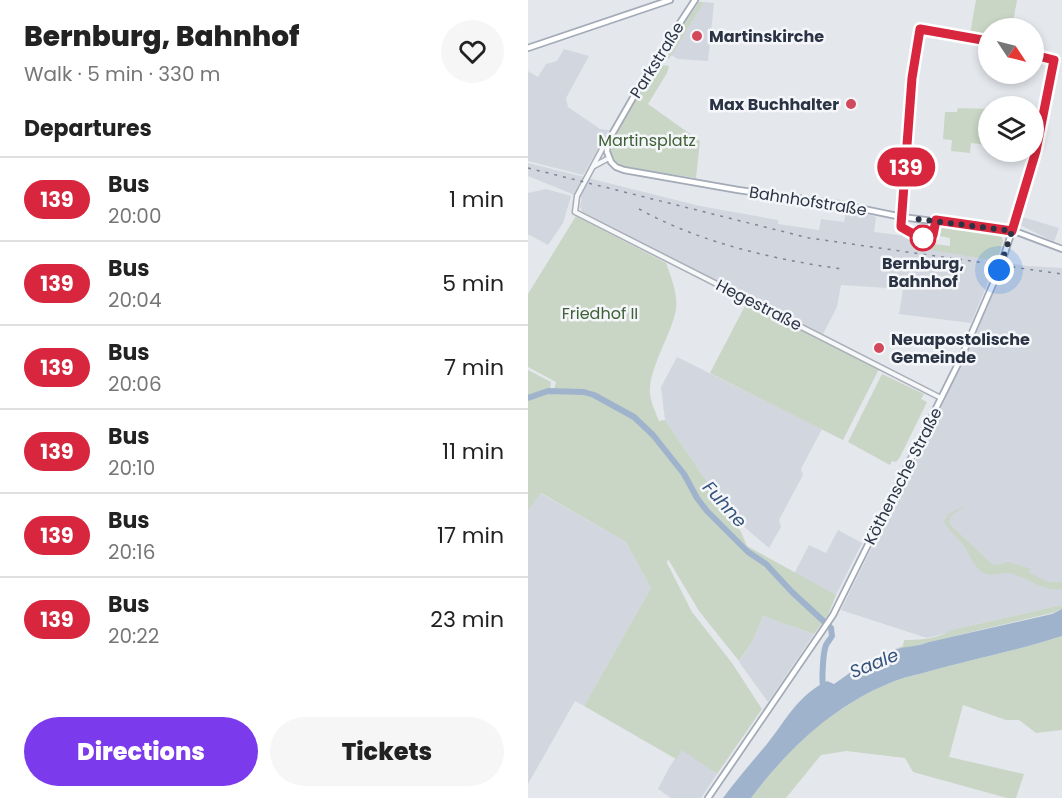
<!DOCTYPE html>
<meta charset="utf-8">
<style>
:root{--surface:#fff;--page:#f6f6f6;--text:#222;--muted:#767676;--line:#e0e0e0;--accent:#7c3aed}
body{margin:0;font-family:Poppins,sans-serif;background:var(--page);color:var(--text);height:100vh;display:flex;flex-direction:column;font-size:22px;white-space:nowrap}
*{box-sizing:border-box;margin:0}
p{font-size:20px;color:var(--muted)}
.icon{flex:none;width:33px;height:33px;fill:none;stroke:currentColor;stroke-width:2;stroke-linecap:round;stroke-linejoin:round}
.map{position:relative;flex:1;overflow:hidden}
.panel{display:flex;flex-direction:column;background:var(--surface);width:528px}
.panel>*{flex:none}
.badge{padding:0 12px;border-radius:20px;font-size:21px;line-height:39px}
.needle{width:39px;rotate:125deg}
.tools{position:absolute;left:450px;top:18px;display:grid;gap:12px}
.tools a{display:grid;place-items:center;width:66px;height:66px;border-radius:50%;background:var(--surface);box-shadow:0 3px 9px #0003;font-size:30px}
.you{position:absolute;width:30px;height:30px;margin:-15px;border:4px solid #fff;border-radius:50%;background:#1a73e8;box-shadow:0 0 0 9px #1a73e833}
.map>.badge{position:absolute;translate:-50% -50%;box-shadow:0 0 0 3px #fff}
h2{padding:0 24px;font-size:22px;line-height:54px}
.round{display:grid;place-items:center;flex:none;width:63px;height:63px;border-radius:32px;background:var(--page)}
.summary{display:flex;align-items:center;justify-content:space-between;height:102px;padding:0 24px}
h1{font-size:28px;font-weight:800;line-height:45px}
.action{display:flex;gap:12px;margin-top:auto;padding:12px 24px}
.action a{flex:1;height:69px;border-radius:36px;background:var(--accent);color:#fff;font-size:24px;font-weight:800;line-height:69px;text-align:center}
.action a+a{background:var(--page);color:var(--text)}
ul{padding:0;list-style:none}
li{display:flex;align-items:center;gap:18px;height:84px;padding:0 24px;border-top:2px solid var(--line)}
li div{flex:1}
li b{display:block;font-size:22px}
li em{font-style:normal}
li .badge{min-width:66px;font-weight:700;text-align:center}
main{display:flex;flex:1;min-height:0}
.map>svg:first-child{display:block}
</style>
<main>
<section class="panel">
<div class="summary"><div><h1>Bernburg, Bahnhof</h1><p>Walk · 5 min · 330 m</p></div><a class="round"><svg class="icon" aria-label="heart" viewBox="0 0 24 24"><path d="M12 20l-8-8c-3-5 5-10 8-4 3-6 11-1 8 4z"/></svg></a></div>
<h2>Departures</h2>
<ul>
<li><span class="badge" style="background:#d7263d;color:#fff">139</span><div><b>Bus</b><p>20:00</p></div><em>1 min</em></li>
<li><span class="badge" style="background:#d7263d;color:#fff">139</span><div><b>Bus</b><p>20:04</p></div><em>5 min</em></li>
<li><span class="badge" style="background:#d7263d;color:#fff">139</span><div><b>Bus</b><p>20:06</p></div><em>7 min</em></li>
<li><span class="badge" style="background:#d7263d;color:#fff">139</span><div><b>Bus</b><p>20:10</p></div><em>11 min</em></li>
<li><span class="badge" style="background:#d7263d;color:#fff">139</span><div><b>Bus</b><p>20:16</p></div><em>17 min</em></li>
<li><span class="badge" style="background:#d7263d;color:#fff">139</span><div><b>Bus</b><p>20:22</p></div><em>23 min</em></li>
</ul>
<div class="action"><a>Directions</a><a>Tickets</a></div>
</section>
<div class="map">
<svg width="534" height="798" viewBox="0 0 534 798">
<rect width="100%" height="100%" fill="#e4e7ec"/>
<!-- built -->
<g fill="#d2d6de">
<polygon points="176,2 186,3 180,61 150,59 143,55"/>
<polygon points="36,49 61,56 38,98 40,107 72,129 81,130 55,175 0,161 0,71 10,77 18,64 29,61"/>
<polygon points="0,163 172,206 250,220 250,224 291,230 293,219 316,222 318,211 339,214 348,217 346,232 386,237 405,248 469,261 499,266 534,268 534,605 423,630 419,633 399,638 313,610 415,404 475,270 465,270 443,323 371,314 375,289 313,285 309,307 295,334 55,213 52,207 54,198 0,176"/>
<polygon points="18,189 43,196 35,223 20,245 0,234 0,193"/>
<polygon points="494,217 531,228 526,242 494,226 491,223"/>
<polygon points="149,357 294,429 273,469 275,475 251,520 253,527 241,548 201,514 137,420 133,387"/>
<polygon points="12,493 98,542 123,588 56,706 47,701 0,784 0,510"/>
<polygon points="310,530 334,543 308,595 266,574 281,545 298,553"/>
<polygon points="235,616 286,634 240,702 211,662 224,642"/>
<polygon points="154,749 189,774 173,798 143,798 130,789 142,766"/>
</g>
<!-- green -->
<g fill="#c9d6c5">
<polygon points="448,0 489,0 484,28 460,28 460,37 442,34"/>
<polygon points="171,2 176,2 141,59 138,57 138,50"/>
<path d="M133,65l8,1 -2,7 -19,31 52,37 -4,37 -73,-11c-11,-5 -14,-13 -12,-24l43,-75z"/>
<polygon points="430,108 460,109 460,145 443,143 442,153 423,151 424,140 415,139 417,112 429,112"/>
<path d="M48,216l90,47c5,14 12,31 10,46 -4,25 -28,60 -26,85 1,9 6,19 9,27l6,-1 76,112 6,14 89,49 -8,20 -14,19 -51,-18 -11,26 -13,19 -40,-50 -31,-52 -1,4 25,49 40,51 30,46 -45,65 -35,-24 -6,9 -92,-53 67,-118 -25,-46 -85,-49 -13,17v-113l6,-2 -6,1v-26l23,12 -1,7 4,1 2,-8 -28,-15v-73z"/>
<polygon points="408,226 473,236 475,241 469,261 404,250 405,244 422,246 422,238 406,235"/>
<polygon points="219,302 351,369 315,440 182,373"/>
<polygon points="354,374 396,394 393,399 399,402 372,457 368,462 364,461 362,465 320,442"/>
<path d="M438,505l-16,12 -1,7 43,40 5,1 11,-3 23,7 -2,4 20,9h13v7c-20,3 -34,-12 -53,-16 -9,-1 -18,5 -27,-1 -9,-7 -12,-17 -18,-26 -6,-9 -16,-15 -20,-25l5,-7z"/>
<path d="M534,605v4l-10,4 -123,29 -9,4 -25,3 8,-3 1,-6c15,0 35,-1 47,-10z"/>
<path d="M534,636v94l-26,3 -17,-13h-13l-43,-15 -14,52 75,17 -8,24h-9l-94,-26 -8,-14 -59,-7 -25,4 -35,43h-35c36,-48 82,-92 139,-115 13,-6 27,-8 40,-12 43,-12 89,-21 132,-35z"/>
</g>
<!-- water -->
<path fill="#9fb4cc" d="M534,609v27c-43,14 -89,23 -132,35 -13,4 -27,6 -40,12 -57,23 -103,67 -139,115h-28c14,-19 29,-36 44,-54 20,-25 30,-48 60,-63l7,3c19,-13 40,-30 63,-35 11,-3 21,-2 32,-7l123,-28z"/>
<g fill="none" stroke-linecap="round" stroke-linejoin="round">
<!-- river -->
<path stroke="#9fb4cc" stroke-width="6" d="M0,398l20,-7 36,1 10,3 40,22 19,18 31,39 13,24 10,13 41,41 18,12 26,28 39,36 1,8c-1,2 -5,7 -6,9 -3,7 -5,39 -2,46"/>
<defs>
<g id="minor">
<polyline points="79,140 49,196 47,212 413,398"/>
<polyline points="66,166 81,158"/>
</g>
<g id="major">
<polyline points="167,0 121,70 79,143 79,152 83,162 88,167 96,170 210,190 311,204 374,217 489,232 534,249"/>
<polyline points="0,48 142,0"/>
<polyline points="180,798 305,615 433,358 472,268 484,231"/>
</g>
</defs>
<!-- minor casing -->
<use href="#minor" stroke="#a9aeb7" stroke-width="7"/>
<!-- major casing -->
<use href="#major" stroke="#a3abb8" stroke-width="8"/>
<!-- minor -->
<use href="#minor" stroke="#f7f8fa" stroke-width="4"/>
<!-- major -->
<use href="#major" stroke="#fff" stroke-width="4.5"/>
<!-- rail -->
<g stroke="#7d8696" stroke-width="1.5" stroke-dasharray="3 6" stroke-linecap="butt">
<polyline points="0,168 281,238 534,274"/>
<path d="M111,209c62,34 133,50 203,60"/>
</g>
</g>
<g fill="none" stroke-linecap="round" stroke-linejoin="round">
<defs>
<path id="line" d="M460,41l-68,-12 -8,49 -11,147v2c9,5 23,15 32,8l3,-15 76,11 24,-80 18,-91 -20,-5"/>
</defs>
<!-- line casing -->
<use href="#line" stroke="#fff" stroke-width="14"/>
<!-- line -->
<use href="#line" stroke="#d7263d" stroke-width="9"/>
<!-- walk -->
<polyline stroke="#2b3445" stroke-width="6" stroke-dasharray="0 10.8" points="395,238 389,219 484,231 471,270"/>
</g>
<!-- markers -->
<g fill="#d1495b" stroke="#f4f6f9" stroke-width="2">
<circle cx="169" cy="36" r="6"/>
<circle cx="323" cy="104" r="6"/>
<circle cx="351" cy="348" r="6"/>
</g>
<circle fill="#fff" stroke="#d7263d" stroke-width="3" cx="395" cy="238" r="12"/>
<g text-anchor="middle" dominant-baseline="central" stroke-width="5" stroke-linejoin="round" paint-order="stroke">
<!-- poi labels -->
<g font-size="16" font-weight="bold" fill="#2b3445" stroke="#f4f6f9" text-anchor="start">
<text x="181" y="36">Martinskirche</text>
<text x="311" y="104" text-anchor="end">Max Buchhalter</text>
<text x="363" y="339">Neuapostolische<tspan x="363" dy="18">Gemeinde</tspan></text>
</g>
<!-- street labels -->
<g font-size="16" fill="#2b3445" stroke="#f4f6f9">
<text transform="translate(129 60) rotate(-58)">Parkstraße</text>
<text transform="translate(280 201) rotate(9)">Bahnhofstraße</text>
<text transform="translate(231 305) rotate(27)">Hegestraße</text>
<text transform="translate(375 476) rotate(-63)">Köthensche Straße</text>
</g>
<!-- park labels -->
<g font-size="16" fill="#3f6138" stroke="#f4f6f9">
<text x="119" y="140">Martinsplatz</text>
<text x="72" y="313">Friedhof II</text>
</g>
<!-- stop labels -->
<g font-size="16" font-weight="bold" fill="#2b3445" stroke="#f4f6f9">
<text x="395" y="263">Bernburg,<tspan x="395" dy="18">Bahnhof</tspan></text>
</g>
<!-- water labels -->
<g font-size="18" font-style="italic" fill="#34527a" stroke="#f4f6f9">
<text transform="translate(197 504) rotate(48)">Fuhne</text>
<text transform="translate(346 663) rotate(-22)">Saale</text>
</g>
</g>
</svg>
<div class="tools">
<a><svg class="needle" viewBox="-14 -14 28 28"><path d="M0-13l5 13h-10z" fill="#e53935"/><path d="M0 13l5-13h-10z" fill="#767676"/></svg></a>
<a><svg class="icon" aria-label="layers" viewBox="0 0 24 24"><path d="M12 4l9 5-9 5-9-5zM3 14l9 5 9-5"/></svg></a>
</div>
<div class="you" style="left:471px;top:270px"></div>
<b class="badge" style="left:378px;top:167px;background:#d7263d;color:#fff">139</b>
</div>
</main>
